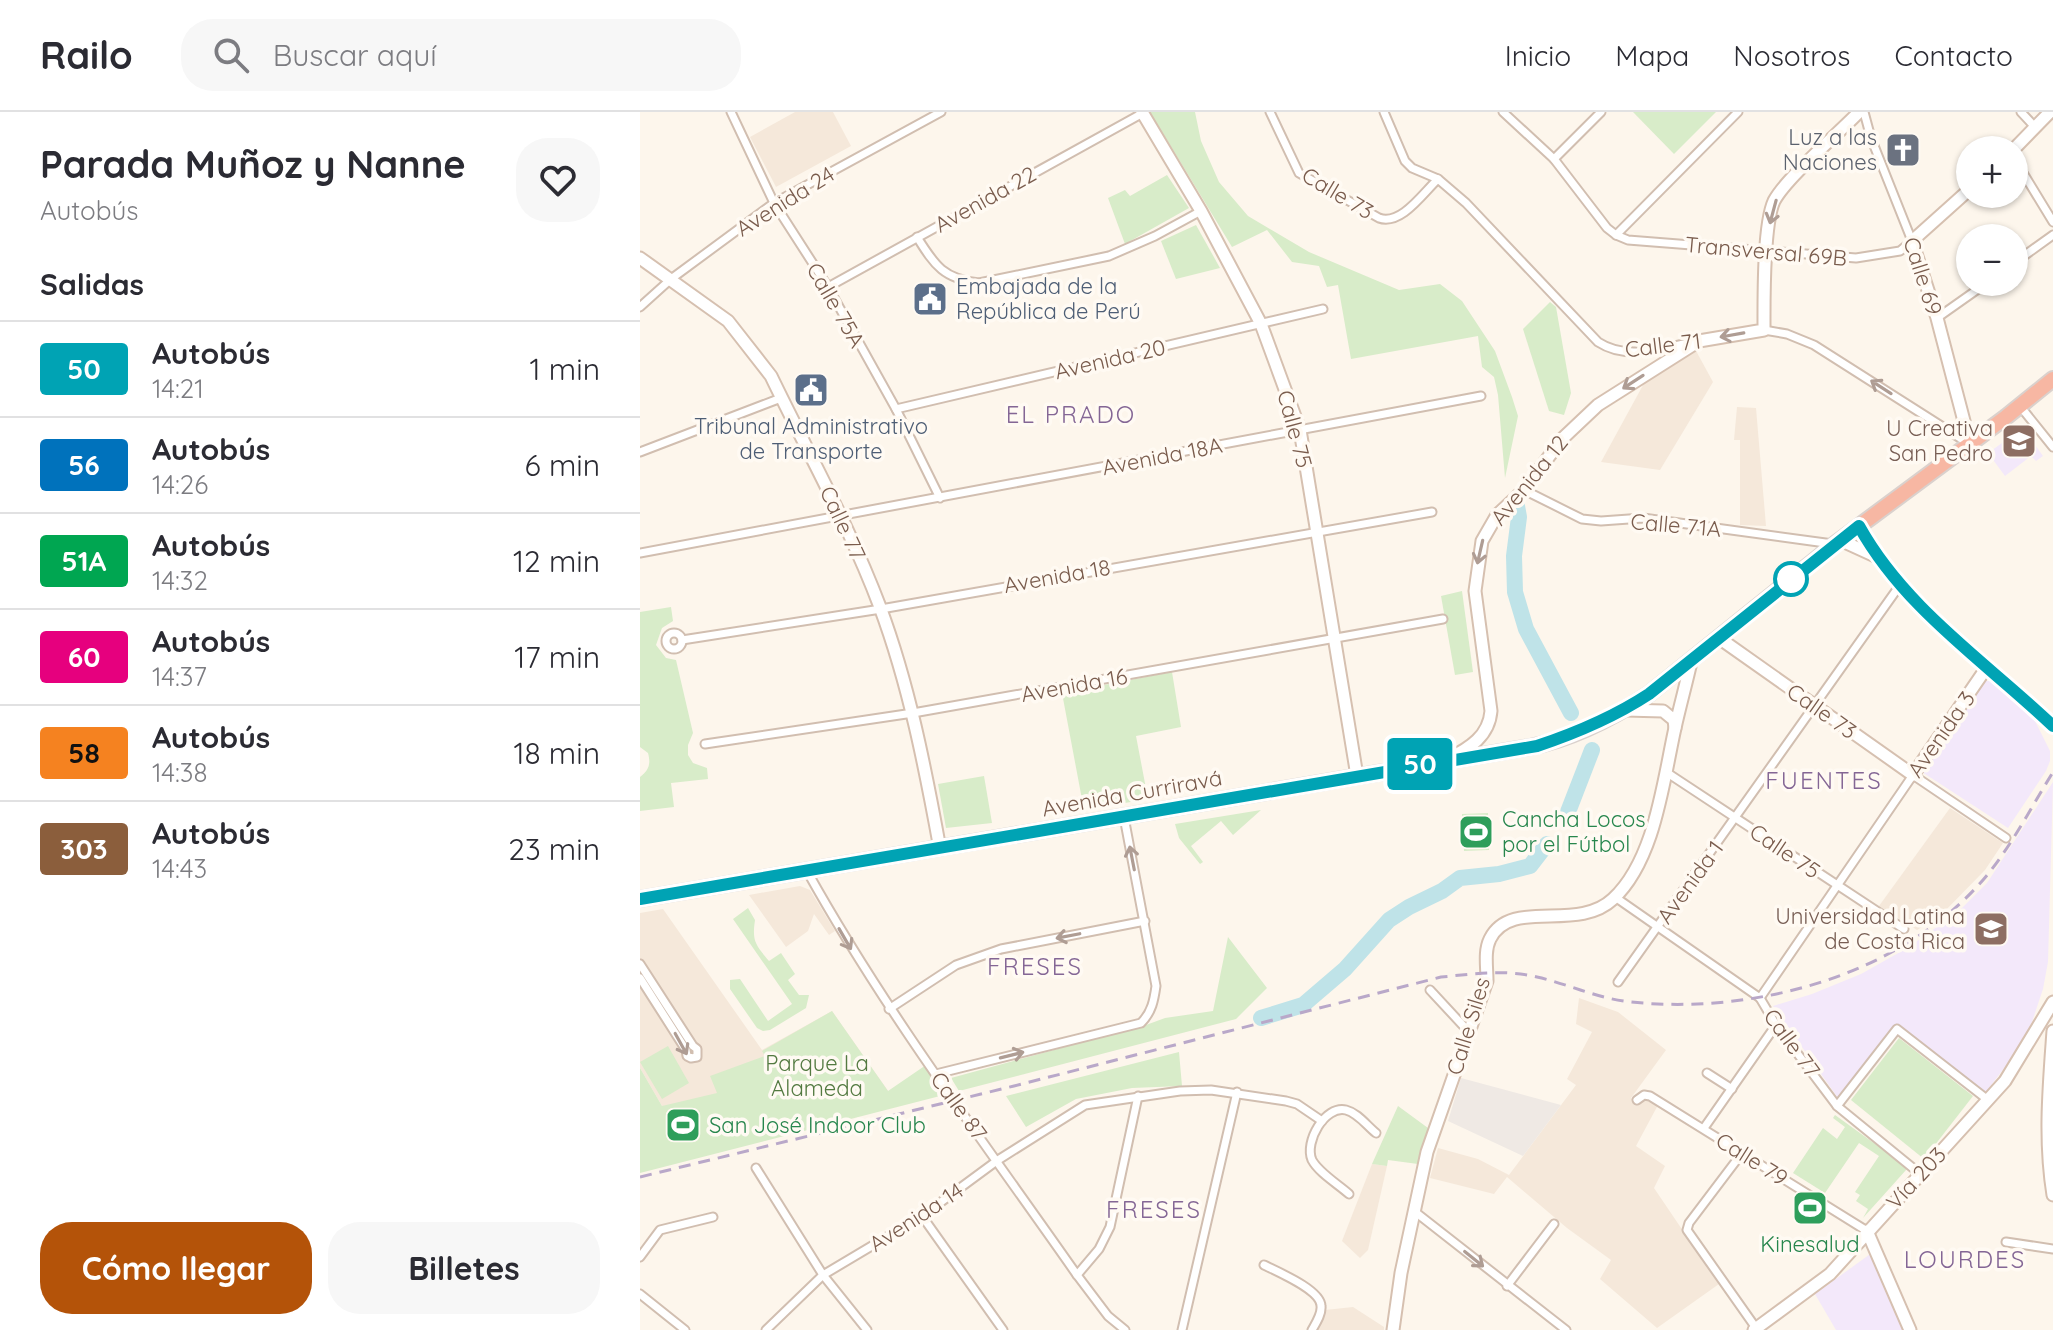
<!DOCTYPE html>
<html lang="es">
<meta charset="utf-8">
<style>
:root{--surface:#fff;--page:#f7f7f7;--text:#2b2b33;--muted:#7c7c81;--line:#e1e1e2;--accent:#b45309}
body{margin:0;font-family:Quicksand,sans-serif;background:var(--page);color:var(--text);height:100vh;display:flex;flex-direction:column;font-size:30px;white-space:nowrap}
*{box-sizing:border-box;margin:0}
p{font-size:26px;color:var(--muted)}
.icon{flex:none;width:44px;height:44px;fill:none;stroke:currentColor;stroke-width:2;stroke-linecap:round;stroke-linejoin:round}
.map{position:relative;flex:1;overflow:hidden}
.sheet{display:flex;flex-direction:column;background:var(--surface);width:640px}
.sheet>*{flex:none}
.badge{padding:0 16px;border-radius:6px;font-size:28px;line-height:52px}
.buttons{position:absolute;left:1316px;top:24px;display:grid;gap:16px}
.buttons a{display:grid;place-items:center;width:72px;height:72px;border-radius:50%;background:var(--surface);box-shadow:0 2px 6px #0004;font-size:40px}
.map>.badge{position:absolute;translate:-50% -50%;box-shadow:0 0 0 4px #fff}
h2{padding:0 40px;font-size:30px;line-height:72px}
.round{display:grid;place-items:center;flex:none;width:84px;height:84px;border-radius:32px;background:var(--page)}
.head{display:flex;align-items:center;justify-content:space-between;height:136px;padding:0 40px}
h1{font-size:38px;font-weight:700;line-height:60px}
.cta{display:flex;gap:16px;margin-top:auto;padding:16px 40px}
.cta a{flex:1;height:92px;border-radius:32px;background:var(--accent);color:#fff;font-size:32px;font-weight:700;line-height:92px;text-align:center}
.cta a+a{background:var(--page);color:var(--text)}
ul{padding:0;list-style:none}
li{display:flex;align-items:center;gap:24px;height:96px;padding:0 40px;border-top:2px solid var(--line)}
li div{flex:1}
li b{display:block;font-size:30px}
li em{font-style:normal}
li .badge{min-width:88px;font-weight:700;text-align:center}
header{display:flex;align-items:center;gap:48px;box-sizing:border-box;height:112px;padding:0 40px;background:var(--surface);border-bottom:2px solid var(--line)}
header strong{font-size:38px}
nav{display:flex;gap:44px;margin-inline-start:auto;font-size:28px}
.search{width:560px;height:72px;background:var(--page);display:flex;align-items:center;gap:20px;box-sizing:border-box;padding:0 28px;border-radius:32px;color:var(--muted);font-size:30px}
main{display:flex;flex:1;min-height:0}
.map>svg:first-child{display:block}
</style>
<header>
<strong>Railo</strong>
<div class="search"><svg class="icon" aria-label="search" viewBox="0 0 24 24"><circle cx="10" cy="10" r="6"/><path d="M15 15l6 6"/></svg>Buscar aquí</div>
<nav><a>Inicio</a><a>Mapa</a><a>Nosotros</a><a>Contacto</a></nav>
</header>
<main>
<section class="sheet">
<div class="head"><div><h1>Parada Muñoz y Nanne</h1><p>Autobús</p></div><a class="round"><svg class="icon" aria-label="heart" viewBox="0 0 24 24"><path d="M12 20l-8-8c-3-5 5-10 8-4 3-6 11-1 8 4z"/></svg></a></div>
<h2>Salidas</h2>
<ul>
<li><span class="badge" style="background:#00a3b4;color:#fff">50</span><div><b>Autobús</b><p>14:21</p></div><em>1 min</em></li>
<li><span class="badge" style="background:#0072bc;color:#fff">56</span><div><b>Autobús</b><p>14:26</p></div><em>6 min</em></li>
<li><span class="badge" style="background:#00a651;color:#fff">51A</span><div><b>Autobús</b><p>14:32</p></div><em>12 min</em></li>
<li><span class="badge" style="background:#e6007e;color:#fff">60</span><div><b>Autobús</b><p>14:37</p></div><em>17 min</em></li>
<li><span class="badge" style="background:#f58220;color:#111">58</span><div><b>Autobús</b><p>14:38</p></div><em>18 min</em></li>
<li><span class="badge" style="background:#8b5e3c;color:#fff">303</span><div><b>Autobús</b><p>14:43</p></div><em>23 min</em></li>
</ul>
<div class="cta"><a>Cómo llegar</a><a>Billetes</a></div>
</section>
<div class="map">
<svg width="1413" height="1218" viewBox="0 0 1413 1218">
<rect width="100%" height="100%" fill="#fdf6ec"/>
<!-- residential -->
<g fill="#f5e8da">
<polygon points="155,0 193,0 211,34 136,75 110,25"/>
<polygon points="1055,237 1073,270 1020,358 961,350 1008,264"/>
<polygon points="1097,295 1116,296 1126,414 1100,413 1100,328 1094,328"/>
<polygon points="1310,696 1363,731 1345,758 1301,803 1277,818 1239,794"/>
<polygon points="160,774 170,778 195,819 189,823 174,802 168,819 146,835 109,783"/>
<polygon points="23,797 122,938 192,899 258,993 22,994 0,956 0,801"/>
<polygon points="939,886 978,900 1026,938 991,986 997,990 1006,986 1018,993 996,1034 1025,1054 1014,1076 1079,1172 1017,1216 960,1167 971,1148 927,1116 867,1065 854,1082 790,1066 798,1036 838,1047 869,1063 936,973 927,967 952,920 936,912"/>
<polygon points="732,1052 747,1054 728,1138 720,1146 702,1129"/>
<polygon points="713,1195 744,1215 744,1218 675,1218 685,1198"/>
</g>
<!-- industrial -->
<polygon fill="#efe9e4" points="821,966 921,993 883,1044 808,1009"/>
<!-- education -->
<g fill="#f3e8fa">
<polygon points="1383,316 1403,344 1396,349 1391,344 1365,364 1348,341"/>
<polygon points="1346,569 1352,569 1395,609 1410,639 1410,649 1406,659 1368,716 1282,660"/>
<polygon points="1413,670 1408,850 1403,877 1392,910 1377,939 1346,980 1256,913 1198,986 1133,894 1172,882 1221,862 1269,835 1319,799 1347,771"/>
<polygon points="1233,1140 1267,1218 1196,1218 1175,1182"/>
</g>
<!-- green -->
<g fill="#d8ecc9">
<polygon points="510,0 555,0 561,29 579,70 608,104 669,140 759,178 800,172 822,189 855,239 872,285 878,304 865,366 858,283 854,265 842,255 838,224 711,247 698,173 687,175 679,154 652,150 627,118 592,135"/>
<polygon points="993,0 1076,0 1034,42"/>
<polygon points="527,63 549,96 485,132 468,86 485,78 490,84"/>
<polygon points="556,113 580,156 536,167 521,129"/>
<polygon points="910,190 916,195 931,281 924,303 909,299 883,217"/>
<polygon points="822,479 833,560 815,563 801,484"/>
<path d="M31,495l2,14 -11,7 -6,17 10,13 10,2 17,73 -5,12v10l5,8 14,5 1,11 -37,4 3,24 -34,4v-34c9,-7 11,-13 8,-24l-8,-6v-135z"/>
<polygon points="532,560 541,615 496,624 508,687 444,698 422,581"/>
<polygon points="344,664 352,711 306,716 298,672"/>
<polygon points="621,698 593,723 581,709 551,734 563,750 560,752 539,726 535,712"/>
<polygon points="848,701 849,738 824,739 822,702"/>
<path d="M108,796l7,12c-3,21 0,24 14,41l12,-8 14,21 -7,6 11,15h10l-3,13 -36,22 -7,1 -6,-3 -27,-39v-9l10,-1 28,42 24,-17 -59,-85z"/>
<polygon points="588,825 627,876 596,907 319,979 311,966 506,913 525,906 573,899"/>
<polygon points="192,899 248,979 286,953 304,983 0,1061 0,956 22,994 77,981 70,964 125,944 122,939"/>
<polygon points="1259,926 1333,984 1284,1047 1211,988"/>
<polygon points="28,934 49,971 22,987 0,950"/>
<polygon points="539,940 542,974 492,976 436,987 386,1015 366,984"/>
<polygon points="758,994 788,1016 778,1052 748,1048 747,1054 732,1052"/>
<polygon points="1195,1003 1267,1055 1266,1058 1223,1106 1228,1097 1216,1089 1220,1083 1215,1080 1239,1044 1219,1031 1185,1081 1153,1061 1183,1016 1197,1027 1205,1015 1193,1006"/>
</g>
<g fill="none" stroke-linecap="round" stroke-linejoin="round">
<!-- river -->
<g stroke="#bfe3e8" stroke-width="16">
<polyline points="877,394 879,405 874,444 875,480 886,517 931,601"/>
<polyline points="928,700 952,638"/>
<polyline points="621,906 663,893 705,857 749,808 769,795 802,779 820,766 859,762 890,754 907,732"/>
</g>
<defs>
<g id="street">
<polyline points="91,0 134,91 188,175 256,297 300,386"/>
<path d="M630,0l29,61 80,45c22,8 44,-25 59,-39"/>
<path d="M744,0l21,49 7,7 26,11 28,24 132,139c29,19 63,6 95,0"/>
<polyline points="863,0 914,47 967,116 976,123 988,128 1216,146 1260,139 1272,129 1231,26 1224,0"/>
<polyline points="1381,0 1395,15"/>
<polyline points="1374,46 1413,110"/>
<polyline points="914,47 961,0"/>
<polyline points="976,123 1098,0"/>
<path d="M277,125c18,29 27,42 62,46l130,-27 46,-20 46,-25"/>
<polyline points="1374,151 1413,123"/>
<polyline points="188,175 503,1"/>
<polyline points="0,195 31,167 134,91 301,0"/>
<polyline points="1297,206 1348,170"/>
<polyline points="1124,218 1147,222 1174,233 1328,331"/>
<polyline points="1380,294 1413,335"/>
<polyline points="256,297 683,197"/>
<polyline points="0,340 141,286"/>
<polyline points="884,378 942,407 961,409 1003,406 1193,432"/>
<polyline points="0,441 841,284"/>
<circle cx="34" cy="529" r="8"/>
<polyline points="42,528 241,497 792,400"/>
<polyline points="65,632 273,601 803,507"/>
<polyline points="1026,660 1264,817"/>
<path d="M167,759c79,142 177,271 270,404l31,41 17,14"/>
<polyline points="975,785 1120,886 1136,913 1197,994 1279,1061"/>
<polyline points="0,852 53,934 57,937 57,945 51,946 47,944 46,938 0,866"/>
<polyline points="978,870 1260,473"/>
<polyline points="790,878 829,920"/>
<polyline points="1120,886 1273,663 1366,726"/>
<polyline points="249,897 316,853 361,837 505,809"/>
<polyline points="1067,961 1092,977"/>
<path d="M296,962l205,-51c11,-11 13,-23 15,-37l-32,-169"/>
<polyline points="997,988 1004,983 1010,984 1227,1119"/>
<polyline points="1197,994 1257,917 1348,988"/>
<polyline points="1064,1016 1136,913"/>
<polyline points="1102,1041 1049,1111 1047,1118 1116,1216"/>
<polyline points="116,1056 183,1163 227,1218"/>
<path d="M709,1082c-11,-10 -30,-21 -37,-34 -8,-18 13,-55 34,-50 12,3 21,16 30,23"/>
<polyline points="774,1099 926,1218"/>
<polyline points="282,1104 363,1218"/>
<polyline points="1366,1130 1413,1137"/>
<polyline points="0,1145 20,1118 73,1105"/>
<path d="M624,1153c14,7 57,25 57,41 1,8 -5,17 -9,24"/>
<polyline points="437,1163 459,1137 470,1115 498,984"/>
<polyline points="867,1174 914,1112"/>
<polyline points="0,1182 45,1218"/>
<polyline points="126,1218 183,1163 282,1104 358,1048 445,993 540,979 571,978 646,989 657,992 682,1009"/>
<polyline points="542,1218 597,980"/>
</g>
<g id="secondary">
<polyline points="502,0 561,99 621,212 660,318 717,664"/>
<polyline points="1373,38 1410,0"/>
<polyline points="1330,77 1272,129 1297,206 1330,332"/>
<path d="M0,146l88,63 43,55c37,77 79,151 109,231 29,78 45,160 60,242"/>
<path d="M1219,414c46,83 126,136 194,200"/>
<polyline points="1200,428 1235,444"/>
<polyline points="1079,526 1273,663 1347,555"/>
<polyline points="985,598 1023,599 1034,608 1035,616"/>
<path d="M808,647c22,-11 41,-23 43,-48l-16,-120 7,-50 15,-26 27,-25 38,-51 36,-34 101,-64 65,-11c0,-29 -1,-105 10,-129 12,-23 65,-68 85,-89"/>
<path d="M1413,919c-4,55 -9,109 0,164"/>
<polyline points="1227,1119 1270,1218"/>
<path d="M753,1218l8,-57 26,-121 60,-171c0,-14 -3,-30 3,-42 21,-42 87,-6 123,-40 42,-39 50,-117 62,-171 5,-22 11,-44 16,-66"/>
<polyline points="1114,1218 1190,1162 1365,969 1413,890"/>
</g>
<path id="highway" d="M0,787l890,-152c42,-8 84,-30 119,-53l186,-150 171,-127 47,-38"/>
</defs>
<!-- street casing -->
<use href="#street" stroke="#d1beb0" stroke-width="11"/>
<!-- secondary casing -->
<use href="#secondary" stroke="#d6c0b0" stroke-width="15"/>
<!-- highway casing -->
<use href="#highway" stroke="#dad1cd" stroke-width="18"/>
<!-- street -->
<use href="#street" stroke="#fff" stroke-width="7"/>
<!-- secondary -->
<use href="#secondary" stroke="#fff" stroke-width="11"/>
<!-- highway -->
<use href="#highway" stroke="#f7b7a3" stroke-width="14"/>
<!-- rail -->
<path stroke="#b9a8c9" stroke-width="3" stroke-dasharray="12 8" stroke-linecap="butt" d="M0,1065l374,-91 427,-109c33,-3 63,-8 96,0 31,7 62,22 94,25 125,13 274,-27 357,-128 25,-31 44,-68 65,-102"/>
</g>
<!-- one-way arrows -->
<defs><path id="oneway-shaft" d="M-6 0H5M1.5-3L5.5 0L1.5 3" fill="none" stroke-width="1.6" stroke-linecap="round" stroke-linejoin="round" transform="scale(2)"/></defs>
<g stroke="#af9d94">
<use href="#oneway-shaft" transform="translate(1133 100) rotate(105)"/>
<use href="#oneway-shaft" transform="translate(1092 223) rotate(170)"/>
<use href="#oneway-shaft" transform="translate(993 270) rotate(147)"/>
<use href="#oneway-shaft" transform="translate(1241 275) rotate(-147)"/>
<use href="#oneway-shaft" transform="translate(840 440) rotate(103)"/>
<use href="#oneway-shaft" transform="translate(492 746) rotate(-101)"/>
<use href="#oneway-shaft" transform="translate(428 824) rotate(169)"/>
<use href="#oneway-shaft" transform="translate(205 827) rotate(60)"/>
<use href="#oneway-shaft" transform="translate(41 932) rotate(61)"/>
<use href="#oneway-shaft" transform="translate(372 943) rotate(-14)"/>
<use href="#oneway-shaft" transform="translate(834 1147) rotate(39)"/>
</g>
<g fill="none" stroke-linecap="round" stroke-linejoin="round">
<defs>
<path id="line" d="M0,787l897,-153c39,-13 77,-29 112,-52l210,-168c46,83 127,136 194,200"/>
</defs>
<!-- line casing -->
<use href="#line" stroke="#fff" stroke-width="18"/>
<!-- line -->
<use href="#line" stroke="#00a3b4" stroke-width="12"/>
</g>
<!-- icons -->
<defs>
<symbol id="church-square" viewBox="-11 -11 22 22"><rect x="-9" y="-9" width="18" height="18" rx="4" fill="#6b7280" stroke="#fffaf3"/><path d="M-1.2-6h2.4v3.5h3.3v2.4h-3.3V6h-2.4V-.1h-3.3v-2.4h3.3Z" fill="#fff"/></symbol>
<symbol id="civic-square" viewBox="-11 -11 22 22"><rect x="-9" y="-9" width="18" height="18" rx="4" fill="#5c6f8a" stroke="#fffaf3"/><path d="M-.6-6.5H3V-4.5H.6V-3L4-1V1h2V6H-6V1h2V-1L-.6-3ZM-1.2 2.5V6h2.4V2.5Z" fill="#fff"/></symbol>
<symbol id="university-square" viewBox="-11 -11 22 22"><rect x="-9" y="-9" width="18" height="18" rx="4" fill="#8d6e63" stroke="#fffaf3"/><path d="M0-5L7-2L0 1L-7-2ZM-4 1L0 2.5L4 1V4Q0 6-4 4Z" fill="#fff"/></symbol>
<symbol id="stadium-square" viewBox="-11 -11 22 22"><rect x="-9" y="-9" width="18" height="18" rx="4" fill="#2e9e5b" stroke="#fffaf3"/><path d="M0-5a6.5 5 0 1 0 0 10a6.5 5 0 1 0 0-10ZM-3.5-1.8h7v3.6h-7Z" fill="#fff"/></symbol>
</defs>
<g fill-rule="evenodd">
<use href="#church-square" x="1243" y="18" width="40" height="40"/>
<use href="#civic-square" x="270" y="167" width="40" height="40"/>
<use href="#civic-square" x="151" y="258" width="40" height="40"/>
<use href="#university-square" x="1359" y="309" width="40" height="40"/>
<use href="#stadium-square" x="816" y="700" width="40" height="40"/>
<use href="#university-square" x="1331" y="797" width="40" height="40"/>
<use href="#stadium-square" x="23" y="993" width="40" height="40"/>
<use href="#stadium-square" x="1150" y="1076" width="40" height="40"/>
</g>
<!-- markers -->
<circle fill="#fff" stroke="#00a3b4" stroke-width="4" cx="1151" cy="467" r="16"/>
<g text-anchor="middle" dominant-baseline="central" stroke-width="7" stroke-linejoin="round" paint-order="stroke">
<!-- worship labels -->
<g font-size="22" fill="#5b616d" stroke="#fffaf3" text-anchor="end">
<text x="1237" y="25">Luz a las<tspan x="1237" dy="25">Naciones</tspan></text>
</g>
<!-- street labels -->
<g font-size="22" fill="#7a5c4d" stroke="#fffaf3">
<text transform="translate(698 81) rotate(31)">Calle 73</text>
<text transform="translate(345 87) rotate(-29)">Avenida 22</text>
<text transform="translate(145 89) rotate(-32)">Avenida 24</text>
<text transform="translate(1126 139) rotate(5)">Transversal 69B</text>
<text transform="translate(1283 164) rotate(72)">Calle 69</text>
<text transform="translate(196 193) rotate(60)">Calle 75A</text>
<text transform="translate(1023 233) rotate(-7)">Calle 71</text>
<text transform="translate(470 247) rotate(-13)">Avenida 20</text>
<text transform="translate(655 317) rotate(75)">Calle 75</text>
<text transform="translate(522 344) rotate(-11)">Avenida 18A</text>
<text transform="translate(889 368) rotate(-51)">Avenida 12</text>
<text transform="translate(203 411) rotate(65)">Calle 77</text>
<text transform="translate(1036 413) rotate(5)">Calle 71A</text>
<text transform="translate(417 464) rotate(-10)">Avenida 18</text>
<text transform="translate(434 573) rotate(-10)">Avenida 16</text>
<text transform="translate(1182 599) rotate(35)">Calle 73</text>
<text transform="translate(1301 622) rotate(-55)">Avenida 3</text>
<text transform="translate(492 681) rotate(-10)">Avenida Curriravá</text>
<text transform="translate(1145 739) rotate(34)">Calle 75</text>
<text transform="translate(1050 770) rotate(-54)">Avenida 1</text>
<text transform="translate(828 914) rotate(-73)">Calle Siles</text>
<text transform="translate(1152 931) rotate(54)">Calle 77</text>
<text transform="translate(319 994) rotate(54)">Calle 87</text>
<text transform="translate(1112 1047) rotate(32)">Calle 79</text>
<text transform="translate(1276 1066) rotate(-47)">Vía 203</text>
<text transform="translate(276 1105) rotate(-33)">Avenida 14</text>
</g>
<!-- service labels -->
<g font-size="22" fill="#4e5e75" stroke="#fffaf3" text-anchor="start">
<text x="316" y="174">Embajada de la<tspan x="316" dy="25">República de Perú</tspan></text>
<text x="171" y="314" text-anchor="middle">Tribunal Administrativo<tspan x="171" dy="25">de Transporte</tspan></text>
</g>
<!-- education labels -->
<g font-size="22" fill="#785e54" stroke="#fffaf3" text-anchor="end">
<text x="1353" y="316">U Creativa<tspan x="1353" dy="25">San Pedro</tspan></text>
<text x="1325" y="804">Universidad Latina<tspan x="1325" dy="25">de Costa Rica</tspan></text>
</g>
<!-- leisure labels -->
<g font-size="22" fill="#27864d" stroke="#fffaf3" text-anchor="start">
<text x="862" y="707">Cancha Locos<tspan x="862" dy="25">por el Fútbol</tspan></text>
<text x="69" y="1013">San José Indoor Club</text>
<text x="1170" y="1132" text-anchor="middle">Kinesalud</text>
</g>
<!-- park labels -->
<g font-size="22" fill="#537a41" stroke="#fffaf3">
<text x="177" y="951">Parque La<tspan x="177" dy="25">Alameda</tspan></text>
</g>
<!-- neighbourhood labels -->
<g font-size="24" letter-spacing="2" fill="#846695" stroke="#fffaf3">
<text x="431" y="302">EL PRADO</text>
<text x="1184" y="668">FUENTES</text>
<text x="395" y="854">FRESES</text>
<text x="514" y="1097">FRESES</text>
<text x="1325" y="1147">LOURDES</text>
</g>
</g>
</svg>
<div class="buttons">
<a>+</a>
<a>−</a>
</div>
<b class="badge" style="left:780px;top:652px;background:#00a3b4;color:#fff">50</b>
</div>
</main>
